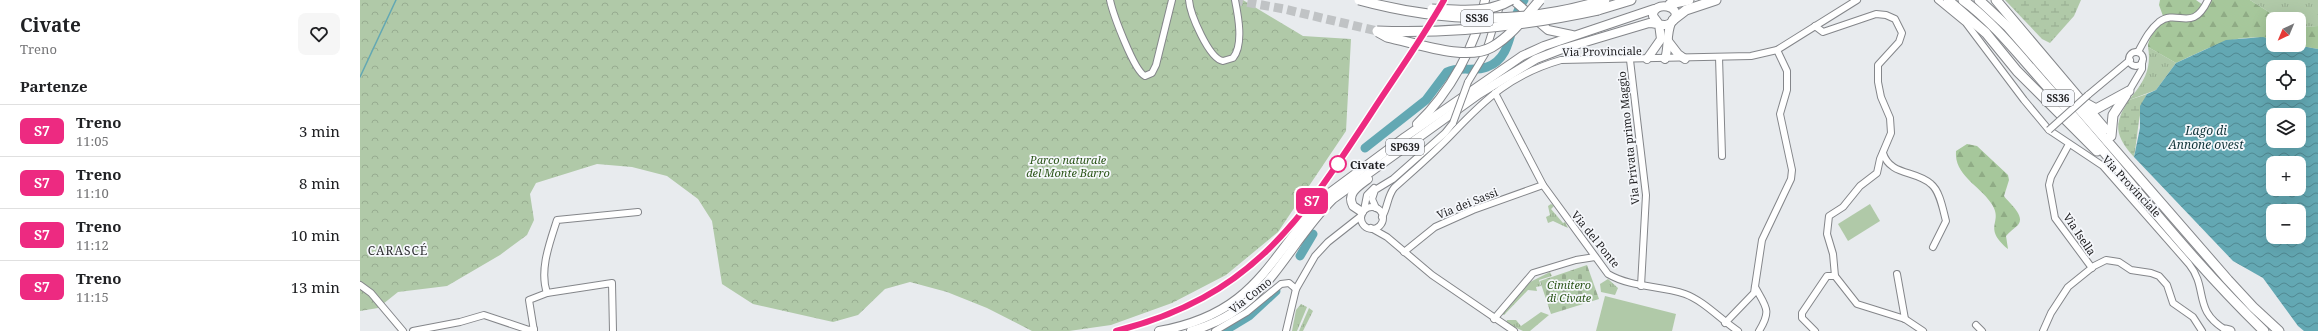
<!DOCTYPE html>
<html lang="it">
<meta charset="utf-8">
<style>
:root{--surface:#fff;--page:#f6f6f6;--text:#202124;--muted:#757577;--line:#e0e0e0}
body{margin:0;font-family:"Noto Serif",serif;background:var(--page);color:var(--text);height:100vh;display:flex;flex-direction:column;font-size:15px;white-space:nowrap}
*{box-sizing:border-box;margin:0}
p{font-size:13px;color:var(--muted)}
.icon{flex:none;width:22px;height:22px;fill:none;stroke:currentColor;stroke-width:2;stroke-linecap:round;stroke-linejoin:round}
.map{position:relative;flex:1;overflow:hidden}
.panel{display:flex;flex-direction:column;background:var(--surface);width:360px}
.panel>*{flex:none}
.badge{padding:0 8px;border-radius:6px;font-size:14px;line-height:26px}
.needle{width:26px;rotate:224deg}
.tools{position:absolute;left:1906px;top:12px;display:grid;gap:8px}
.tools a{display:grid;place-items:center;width:40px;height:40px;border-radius:8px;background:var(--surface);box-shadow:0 4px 16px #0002;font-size:20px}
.map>.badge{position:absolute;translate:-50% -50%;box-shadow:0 0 0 2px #fff}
h2{padding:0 20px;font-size:15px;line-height:36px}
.round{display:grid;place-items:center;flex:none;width:42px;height:42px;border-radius:8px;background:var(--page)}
.summary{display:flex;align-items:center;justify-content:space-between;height:68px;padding:0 20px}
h1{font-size:19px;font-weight:700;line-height:30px}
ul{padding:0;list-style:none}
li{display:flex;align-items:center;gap:12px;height:52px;padding:0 20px;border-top:1px solid var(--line)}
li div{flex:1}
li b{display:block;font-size:15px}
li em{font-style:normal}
li .badge{min-width:44px;font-weight:700;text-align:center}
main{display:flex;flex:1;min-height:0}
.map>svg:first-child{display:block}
</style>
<main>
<section class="panel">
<div class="summary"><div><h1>Civate</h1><p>Treno</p></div><a class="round"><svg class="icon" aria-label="heart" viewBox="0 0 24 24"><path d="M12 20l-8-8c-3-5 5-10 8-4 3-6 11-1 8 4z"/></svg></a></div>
<h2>Partenze</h2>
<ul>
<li><span class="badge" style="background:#ed2a81;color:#fff">S7</span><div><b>Treno</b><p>11:05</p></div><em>3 min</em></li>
<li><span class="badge" style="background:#ed2a81;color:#fff">S7</span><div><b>Treno</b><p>11:10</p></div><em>8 min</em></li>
<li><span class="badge" style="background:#ed2a81;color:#fff">S7</span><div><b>Treno</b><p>11:12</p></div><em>10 min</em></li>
<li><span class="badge" style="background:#ed2a81;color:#fff">S7</span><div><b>Treno</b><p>11:15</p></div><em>13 min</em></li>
</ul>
</section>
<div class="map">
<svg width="1958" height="331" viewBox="0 0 1958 331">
<defs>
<pattern id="grass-tufts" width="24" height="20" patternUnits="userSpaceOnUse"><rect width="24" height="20" fill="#b0c9a8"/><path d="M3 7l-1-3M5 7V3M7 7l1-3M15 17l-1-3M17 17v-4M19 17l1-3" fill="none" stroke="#97ac90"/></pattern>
<pattern id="forest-firs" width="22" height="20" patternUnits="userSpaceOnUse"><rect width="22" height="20" fill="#a6c79b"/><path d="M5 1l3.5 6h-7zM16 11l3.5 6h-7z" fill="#8fab85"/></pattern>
<pattern id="wetland-marsh" width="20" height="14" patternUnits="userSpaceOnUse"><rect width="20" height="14" fill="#b0c9a8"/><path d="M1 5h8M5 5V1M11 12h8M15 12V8" fill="none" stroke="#97ac90"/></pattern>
<pattern id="cemetery-stones" width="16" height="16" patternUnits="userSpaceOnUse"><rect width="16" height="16" fill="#b0c9a8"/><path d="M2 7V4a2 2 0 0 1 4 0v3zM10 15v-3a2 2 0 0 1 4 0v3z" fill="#97ac90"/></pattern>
<pattern id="park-crowns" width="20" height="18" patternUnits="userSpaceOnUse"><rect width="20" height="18" fill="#b0c9a8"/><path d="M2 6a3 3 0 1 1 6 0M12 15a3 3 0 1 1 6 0" fill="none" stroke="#97ac90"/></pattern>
<pattern id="water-waves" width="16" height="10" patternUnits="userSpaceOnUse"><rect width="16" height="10" fill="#63a8b3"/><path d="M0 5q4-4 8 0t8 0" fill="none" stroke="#518891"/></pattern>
</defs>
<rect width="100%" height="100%" fill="#e8ebee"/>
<!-- grass -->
<g fill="url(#grass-tufts)">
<polygon points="1890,0 1958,0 1958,26 1939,27 1939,19 1920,19"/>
<path d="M1788,47l28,16 -20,27 -27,10c14,-17 23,-30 19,-53z"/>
<polygon points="1191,204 1194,206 1191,209 1203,223 1205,222 1208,228 1193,221 1188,223 1186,217 1190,215 1188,206"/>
<polygon points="1190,272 1192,276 1179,280 1181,286 1176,287 1177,291 1168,290 1144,315 1142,314 1170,282"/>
<polygon points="1248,279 1258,288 1255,295 1241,292 1240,284"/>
<polygon points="941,304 947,307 937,331 932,331 936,310"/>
<polygon points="949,308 953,311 943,331 939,331"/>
<polygon points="1181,312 1189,315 1170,331 1163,331 1146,323 1147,320 1156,320 1161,326"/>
</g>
<!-- forest -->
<g fill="url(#forest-firs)">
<path d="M1800,0h36l7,5c-8,17 -25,9 -40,11l-4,-11z"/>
<path d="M1850,0h40l30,19h-7v21c-35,-9 -66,9 -97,23l-28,-16c0,-10 12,-25 22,-28 9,-2 20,2 28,-2 6,-3 10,-11 12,-17z"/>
<polygon points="1958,26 1958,49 1935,45 1939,45 1939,27"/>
<path d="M1607,144l10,2 31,29 1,5 -5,16c5,7 22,20 14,29 -4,4 -9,7 -12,11l2,13c-27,-23 -3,-26 -17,-46 -12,-18 -37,-28 -35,-52z"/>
</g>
<!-- wetland -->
<g fill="url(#wetland-marsh)">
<polygon points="1645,0 1721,0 1714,16 1690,43 1682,39"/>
<path d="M1787,94c-9,16 -9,43 -13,63 -19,-21 -21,-33 -5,-57z"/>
</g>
<!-- cemetery -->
<polygon fill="url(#cemetery-stones)" points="1227,265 1239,299 1191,314 1180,281"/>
<!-- park -->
<polygon fill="url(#park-crowns)" points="0,0 883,0 943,36 991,39 986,131 918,232 866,275 812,303 751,325 709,331 672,331 627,308 587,292 550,282 525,289 498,315 473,322 393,304 362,284 352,221 338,199 307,176 272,167 237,164 176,183 170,194 174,220 167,235 140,255 87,286 38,292 18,308 0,311"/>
<!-- pitch -->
<g fill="#b0c9a8">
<polygon points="1510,204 1520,221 1488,241 1478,224"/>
<polygon points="1245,296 1316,314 1312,331 1236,331"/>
</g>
<!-- water -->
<path fill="url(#water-waves)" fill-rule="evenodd" d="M1903,37l10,3v5h22l23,4v282h-14l-6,-5 -35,-48 -30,-17 -99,-104 6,-29v-22l7,-12 9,-4 20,-27 50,-23zM1913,67h26v26h-26zM1913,115h26v26h-26zM1913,163h26v26h-26zM1913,211h26v26h-26z"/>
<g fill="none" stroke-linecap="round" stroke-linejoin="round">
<!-- stream -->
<polyline stroke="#63a8b3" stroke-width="1.5" points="0,77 36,0"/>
<!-- river -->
<g stroke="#63a8b3" stroke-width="9">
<path d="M1005,148l61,-48 21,-28c12,-6 28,0 40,-5 28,-10 21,-46 37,-67"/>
<polyline points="940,256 953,234"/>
<polyline points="864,331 889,316 916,291"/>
</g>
<!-- highway-tunnel -->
<polyline stroke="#c0c3c5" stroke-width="9" stroke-dasharray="9 4.5" stroke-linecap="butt" points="874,0 924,9 1017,31"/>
<defs>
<g id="minor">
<path d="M750,0c3,14 24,71 35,76l7,-3 4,-8 16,-65"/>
<path d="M829,0c1,14 20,59 34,61l10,-3c11,-13 5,-43 2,-58"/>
<path d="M1578,0l28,23 58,77 25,30 54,36 86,98c20,25 3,46 37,66l-1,1"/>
<polyline points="1455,26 1463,32 1516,14 1526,15 1535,19 1542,33 1539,42 1518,65 1518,82 1521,97 1530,118 1531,133 1520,159 1517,173 1500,186 1483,207 1469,216 1467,234 1473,254 1475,276"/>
<path d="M1778,52c6,-11 11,-22 21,-30 19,-14 33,12 49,-22"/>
<circle cx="1776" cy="59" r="7"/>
<polyline points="1359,57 1362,156"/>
<polyline points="1270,60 1286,195 1281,286"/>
<polyline points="1108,82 1125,54 1141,3"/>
<polyline points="1769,91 1782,69 1782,62"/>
<path d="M1135,93l48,92 65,89c24,14 51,11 77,20 19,7 35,25 53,37"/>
<polyline points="1728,95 1770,60"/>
<polyline points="1709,144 1691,177 1689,185 1695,218 1732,268"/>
<path d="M1523,153c7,23 33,17 48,31 9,7 12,26 15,37l-13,26"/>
<circle cx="1012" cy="218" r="11"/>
<polyline points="1016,208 1012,199 1015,190 1033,179 1085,133 1093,123"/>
<polyline points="1004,210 1007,195 1014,188"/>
<path d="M1022,217c6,-10 5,-20 12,-29 20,-18 40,-35 58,-54 34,-36 60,-60 109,-74l190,-4 26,-6 80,-50"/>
<polyline points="1011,228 1027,237 1072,275 1154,331"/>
<polyline points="1044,252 1075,227 1113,210 1183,185"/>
<polyline points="1537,274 1545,319"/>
<polyline points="0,285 11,293 43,331"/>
<path d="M1395,287c11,20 17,23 4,44"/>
<polyline points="1134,319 1173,273 1216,260 1235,257"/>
<polyline points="1365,323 1394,293 1402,240 1431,179 1432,170 1420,114 1427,90 1427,71 1417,50"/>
<polyline points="1616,325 1622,331"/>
<polyline points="53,331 100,322 124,315 169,330 174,329"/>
<polyline points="174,331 169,300 187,293"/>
<path d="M253,331l-1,-48 -65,10c-8,-23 3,-51 10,-73l81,-8"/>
<polyline points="855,331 887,312 921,284 929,283 936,289"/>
<polyline points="926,331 936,289 955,256 968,242 1001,216"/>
<polyline points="1455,331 1442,318 1442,313 1467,276 1475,276 1497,304 1545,319 1563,331"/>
<polyline points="1683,331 1691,313 1708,287 1734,266 1746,260 1759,262 1771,270 1791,273 1799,276 1807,285 1813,303 1833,317 1842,331"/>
</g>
<g id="major">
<polyline points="1153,0 1188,30 1212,35"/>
<polyline points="1308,41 1318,54 1325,59"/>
<path d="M1305,59c4,-12 1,-24 6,-36"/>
<path d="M1057,124c32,-30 60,-80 68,-124"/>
<path d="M1002,212l-9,-6c-7,-13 6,-20 15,-27"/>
<path d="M799,331c99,-18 108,-73 169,-137l77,-57 117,-81 22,-10 110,-37"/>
<path d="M831,331c77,-21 92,-82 142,-132l146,-105 57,-35 26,-10 87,-26c5,0 11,2 16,2 3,0 6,-2 8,-4 12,-16 -21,-21 -20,-5l6,8 2,15 -14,20"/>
</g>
<g id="highway">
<polyline points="1588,0 1626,33 1657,71 1737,151"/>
<path d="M1603,0c30,22 55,54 80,82 75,82 141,172 221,249"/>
<polyline points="1619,0 1648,27 1868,280 1893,307 1919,331"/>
<polyline points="1636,0 1745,129"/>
<polyline points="1234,3 1245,0"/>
<polyline points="1310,4 1329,0"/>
<polyline points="1238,10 1271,0"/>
<polyline points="1313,20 1326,10 1356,0"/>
<polyline points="1727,104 1736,109 1769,91"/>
<polyline points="1751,136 1753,115 1766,95"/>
<polyline points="1866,330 1870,331"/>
</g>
</defs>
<!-- minor casing -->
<use href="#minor" stroke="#84868a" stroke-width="8"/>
<!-- major casing -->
<use href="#major" stroke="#84868a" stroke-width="10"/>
<!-- highway casing -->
<use href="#highway" stroke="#84868a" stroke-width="11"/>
<!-- minor -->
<use href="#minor" stroke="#fff" stroke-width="6"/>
<!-- major -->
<use href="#major" stroke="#fff" stroke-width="8"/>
<!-- highway -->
<use href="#highway" stroke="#fff" stroke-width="9"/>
<!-- rail -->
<path stroke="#838487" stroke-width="1.5" stroke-dasharray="8 4" stroke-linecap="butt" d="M756,331c49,-12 94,-32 134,-63 64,-51 116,-147 162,-215"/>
<defs>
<g id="minor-bridge">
<polyline points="1093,123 1108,82"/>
<polyline points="1689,130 1728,95"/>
</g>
<g id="highway-bridge">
<path d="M999,0c77,21 158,25 235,3"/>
<path d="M1072,9c26,1 56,5 79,-9"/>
<path d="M1017,31c75,3 147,-5 221,-21"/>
<path d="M1018,32l9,5c29,6 79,25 105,10 19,-11 34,-31 48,-47"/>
</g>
</defs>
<!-- minor-bridge casing -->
<use href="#minor-bridge" stroke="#84868a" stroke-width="8" stroke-linecap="butt"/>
<!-- highway-bridge casing -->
<use href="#highway-bridge" stroke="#84868a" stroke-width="11" stroke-linecap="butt"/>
<!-- minor-bridge -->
<use href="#minor-bridge" stroke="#fff" stroke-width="6"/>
<!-- highway-bridge -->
<use href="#highway-bridge" stroke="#fff" stroke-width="9"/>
</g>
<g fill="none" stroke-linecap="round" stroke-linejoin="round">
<defs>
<path id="line" d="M756,331c135,-34 184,-109 256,-219 24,-37 50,-73 72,-112"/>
</defs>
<!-- line casing -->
<use href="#line" stroke="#fff" stroke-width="9"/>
<!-- line -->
<use href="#line" stroke="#ed2a81" stroke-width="6"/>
</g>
<!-- markers -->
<circle fill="#fff" stroke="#ed2a81" stroke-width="2" cx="978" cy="164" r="8"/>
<g text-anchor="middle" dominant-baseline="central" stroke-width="3.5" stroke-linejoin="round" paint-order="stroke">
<!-- shield labels -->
<g fill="#f6f8fc" stroke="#616264" stroke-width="1">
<rect x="1101" y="10" width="32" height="16" rx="3"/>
<rect x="1682" y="90" width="32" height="16" rx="3"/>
<rect x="1026" y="139" width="38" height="16" rx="3"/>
</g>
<g font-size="10" font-weight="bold" fill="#212123">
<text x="1117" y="18">SS36</text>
<text x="1698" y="98">SS36</text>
<text x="1045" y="147">SP639</text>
</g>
<!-- street labels -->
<g font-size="11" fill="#212123" stroke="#f6f8fc">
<text transform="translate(1242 51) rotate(-1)">Via Provinciale</text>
<text transform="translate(1268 138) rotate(-96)">Via Privata primo Maggio</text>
<text transform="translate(1772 186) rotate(47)">Via Provinciale</text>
<text transform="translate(1107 203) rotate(-22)">Via dei Sassi</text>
<text transform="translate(1720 234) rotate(56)">Via Isella</text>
<text transform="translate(1236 239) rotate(51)">Via del Ponte</text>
<text transform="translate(890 295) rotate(-38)">Via Como</text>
</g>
<!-- park labels -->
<g font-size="11" font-style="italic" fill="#2c561a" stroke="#f6f8fc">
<text x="708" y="159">Parco naturale<tspan x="708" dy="13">del Monte Barro</tspan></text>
<text x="1209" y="284">Cimitero<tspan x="1209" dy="13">di Civate</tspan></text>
</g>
<!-- stop labels -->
<g font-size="11" font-weight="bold" fill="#212123" stroke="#f6f8fc" text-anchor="start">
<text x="990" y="164">Civate</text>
</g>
<!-- water labels -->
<g font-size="12" font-style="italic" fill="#103338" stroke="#f6f8fc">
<text x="1846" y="130">Lago di<tspan x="1846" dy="14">Annone ovest</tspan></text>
</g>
<!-- neighbourhood labels -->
<g font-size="12" letter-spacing="1" fill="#2c2d30" stroke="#f6f8fc">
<text x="38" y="250">CARASCÉ</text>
</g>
</g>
</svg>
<div class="tools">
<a><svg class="needle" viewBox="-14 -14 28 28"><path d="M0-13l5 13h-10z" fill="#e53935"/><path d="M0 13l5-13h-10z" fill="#757577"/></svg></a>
<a><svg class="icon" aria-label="locate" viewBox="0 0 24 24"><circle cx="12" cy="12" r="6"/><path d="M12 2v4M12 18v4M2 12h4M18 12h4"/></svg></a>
<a><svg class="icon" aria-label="layers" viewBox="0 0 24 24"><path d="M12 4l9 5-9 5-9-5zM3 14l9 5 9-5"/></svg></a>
<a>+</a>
<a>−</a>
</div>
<b class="badge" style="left:952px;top:201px;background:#ed2a81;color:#fff">S7</b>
</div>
</main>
